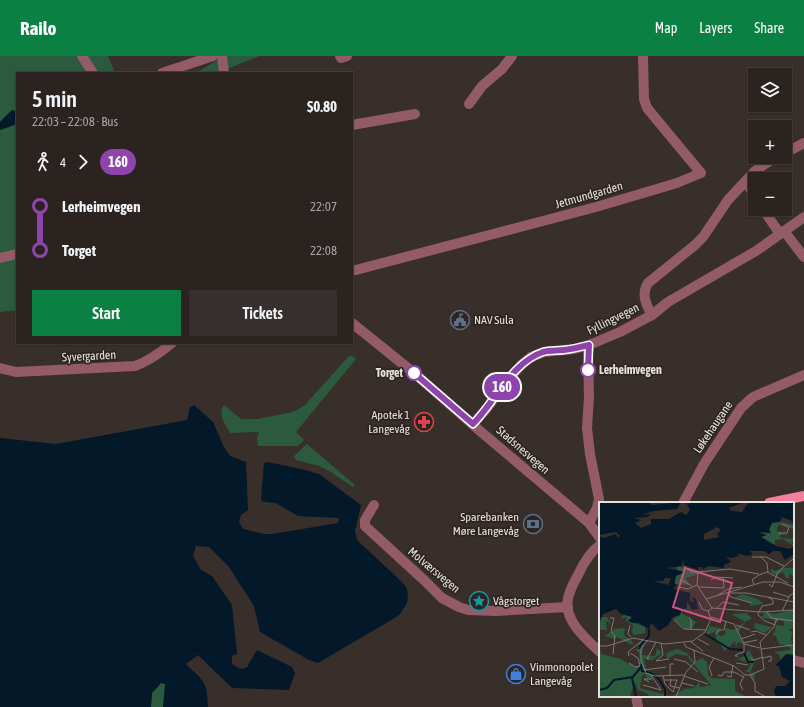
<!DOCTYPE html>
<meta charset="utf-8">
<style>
:root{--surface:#2a2320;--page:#362f2d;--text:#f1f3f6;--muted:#a5a4a5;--line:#46403e;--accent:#0b8043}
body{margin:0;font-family:"Asap Condensed",sans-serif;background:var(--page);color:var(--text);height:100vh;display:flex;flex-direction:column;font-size:15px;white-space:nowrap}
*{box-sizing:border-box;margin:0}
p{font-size:13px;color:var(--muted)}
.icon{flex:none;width:22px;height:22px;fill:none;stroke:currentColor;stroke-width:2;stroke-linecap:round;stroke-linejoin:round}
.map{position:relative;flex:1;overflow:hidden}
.side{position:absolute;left:16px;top:16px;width:337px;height:272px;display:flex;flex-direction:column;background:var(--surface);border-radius:0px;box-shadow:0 1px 3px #0004,0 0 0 1px var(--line)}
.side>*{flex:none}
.badge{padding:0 8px;border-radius:13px;font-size:14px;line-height:26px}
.buttons{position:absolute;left:748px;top:12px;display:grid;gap:8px}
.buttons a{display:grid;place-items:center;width:44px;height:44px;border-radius:0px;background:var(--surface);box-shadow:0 1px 3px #0004,0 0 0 1px var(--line);font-size:20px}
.map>.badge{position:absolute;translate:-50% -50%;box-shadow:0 0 0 2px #fff}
.legs{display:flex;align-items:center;gap:6px;height:44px;padding:0 16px;font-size:13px}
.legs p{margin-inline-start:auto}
.summary{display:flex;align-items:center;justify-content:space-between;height:68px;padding:0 16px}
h1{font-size:22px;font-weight:600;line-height:30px}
.primary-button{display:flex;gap:8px;margin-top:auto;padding:8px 16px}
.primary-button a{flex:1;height:46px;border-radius:0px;background:var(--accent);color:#fff;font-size:16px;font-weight:600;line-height:46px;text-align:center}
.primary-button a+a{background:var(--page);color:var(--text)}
ul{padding:0 16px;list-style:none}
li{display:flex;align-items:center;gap:14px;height:44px;font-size:15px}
li i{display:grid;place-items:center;width:6px;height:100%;margin:0 5px;background:currentColor}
li i::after{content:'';width:10px;height:10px;margin:-5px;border:3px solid;border-radius:50%;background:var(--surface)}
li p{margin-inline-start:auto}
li:first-child i{background:linear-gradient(#0000 50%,currentColor 0)}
li:last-child i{background:linear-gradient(currentColor 50%,#0000 0)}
header{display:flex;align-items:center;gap:24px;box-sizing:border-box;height:56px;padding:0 20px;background:var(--accent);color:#fff}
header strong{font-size:19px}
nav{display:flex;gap:22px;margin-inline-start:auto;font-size:14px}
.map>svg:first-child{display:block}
</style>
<header>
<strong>Railo</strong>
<nav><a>Map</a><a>Layers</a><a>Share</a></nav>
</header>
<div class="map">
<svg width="804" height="651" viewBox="0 0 804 651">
<rect width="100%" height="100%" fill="#382f2b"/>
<!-- green -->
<g fill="#2c5a3e">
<polygon points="0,0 108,0 115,17 17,17 17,56 12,54 0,66"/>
<polygon points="224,0 260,0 217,17 191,17 201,14"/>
<polygon points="17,68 17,254 0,256 0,74"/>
<path d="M349,300h4l3,3 -60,73 8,8 -6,6h-40l-1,-9 2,-5 -29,1c-4,-8 -13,-19 -6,-28l17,14h16l36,-7 11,-6z"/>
<polygon points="307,388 355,429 353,431 331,416 319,410 296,404 294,400"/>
<polygon points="161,627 166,628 163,651 151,651 152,637"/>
</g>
<!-- water -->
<g fill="#031829">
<polygon points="12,54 17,56 17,68 0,74 0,66"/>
<path d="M194,349l19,17 11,25 6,9 16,6 2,48 -7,5 -2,7 4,7 21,5h8l66,-11 1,-5 -41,-2 -22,-13 -12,-1 -3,-2 3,-37 3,-1 15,3 23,5 14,4 42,31 -6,26 2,9 46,43 4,6 1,8 -1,6 -7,11 -7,5 -75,44 -9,-3 -49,-28 -6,-26 -25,-39 -20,-20 -13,-1 -3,10 8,14 11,6 20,29 5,49 -5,2v8c5,3 10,7 15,3l10,-17 35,17 3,6 -6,17 -57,-2 -34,-33 -12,9c18,18 21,16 22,43h-45l2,-23 -4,-1 -9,10 -1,14h-151v-269l56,6 131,-24 3,-13z"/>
</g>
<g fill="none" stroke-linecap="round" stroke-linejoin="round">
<!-- minor -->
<g stroke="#935a67" stroke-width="10">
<polyline points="82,0 93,17"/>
<polyline points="222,0 224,17"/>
<polyline points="340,0 341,2 347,0"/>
<polyline points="162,17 213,0"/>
<polyline points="469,48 482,30 502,13 512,0"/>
<polyline points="352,69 415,58"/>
<polyline points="785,97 804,87"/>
<polyline points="746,126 755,141"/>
<polyline points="763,153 780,178"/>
<polyline points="784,175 804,201"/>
<polyline points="0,202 17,198"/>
<polyline points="352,215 596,151 677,127 701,117 647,52 644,43 643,0"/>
<path d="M652,259c-6,-10 -11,-21 -4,-32l47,-38 8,-8 25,-37 27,-29 10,-7 12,-7"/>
<polyline points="589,289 588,296 589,341 587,372 590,398 599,443 597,452 589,467"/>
<path d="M0,312l16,4 119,-6c14,-5 25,-13 37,-23"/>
<polyline points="683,447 704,408 741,352 753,341 804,319"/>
<polyline points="374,449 365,464 365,470 425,525 442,542 459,551 468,554 496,555 568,551"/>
<polyline points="793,604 804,607"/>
</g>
<!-- tertiary -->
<g stroke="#935a67" stroke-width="10">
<polyline points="352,267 414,317 480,375 589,467 600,482"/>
<polyline points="473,368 487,352 503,330 521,309 531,301 544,296 574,293 589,289 620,276 652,259 668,246 756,195 804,161"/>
<path d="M600,489c-10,7 -17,19 -22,30 -4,7 -8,15 -10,23 -5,22 18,41 32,54"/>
<polyline points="636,640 638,651"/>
</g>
<!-- primary -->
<polyline stroke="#f27f9c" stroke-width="10" points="769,447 804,440"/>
</g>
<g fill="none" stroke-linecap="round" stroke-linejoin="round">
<defs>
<path id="line-1" d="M414,317l59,51c22,-22 39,-62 70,-72 7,-2 15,-1 21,-2 9,-1 17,-3 25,-5l-1,25"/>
</defs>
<!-- line-1 casing -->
<use href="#line-1" stroke="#fff" stroke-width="9"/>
<!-- line-1 -->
<use href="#line-1" stroke="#8e44ad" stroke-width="6"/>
</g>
<!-- icons -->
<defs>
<symbol id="civic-ring" viewBox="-11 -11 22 22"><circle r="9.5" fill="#2e2521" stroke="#5c6f8a" stroke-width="1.5"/><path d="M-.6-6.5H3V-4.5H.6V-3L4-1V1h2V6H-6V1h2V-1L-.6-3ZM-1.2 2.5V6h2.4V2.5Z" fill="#5c6f8a"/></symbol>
<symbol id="pharmacy-ring" viewBox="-11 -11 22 22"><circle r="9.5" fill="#2e2521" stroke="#e0444e" stroke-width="1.5"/><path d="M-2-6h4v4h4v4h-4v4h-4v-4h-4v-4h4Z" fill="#e0444e"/></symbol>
<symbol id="bank-ring" viewBox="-11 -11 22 22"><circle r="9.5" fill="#2e2521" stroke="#5c6f8a" stroke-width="1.5"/><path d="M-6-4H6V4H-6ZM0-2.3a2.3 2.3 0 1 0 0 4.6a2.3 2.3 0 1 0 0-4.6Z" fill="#5c6f8a"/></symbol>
<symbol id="sight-ring" viewBox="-11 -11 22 22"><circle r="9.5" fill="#2e2521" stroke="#0f9aa8" stroke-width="1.5"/><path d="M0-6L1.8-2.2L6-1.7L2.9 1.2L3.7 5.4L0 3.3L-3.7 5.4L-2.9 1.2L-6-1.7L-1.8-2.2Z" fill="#0f9aa8"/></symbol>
<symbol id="shop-ring" viewBox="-11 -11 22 22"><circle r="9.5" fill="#2e2521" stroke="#3f7fe0" stroke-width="1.5"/><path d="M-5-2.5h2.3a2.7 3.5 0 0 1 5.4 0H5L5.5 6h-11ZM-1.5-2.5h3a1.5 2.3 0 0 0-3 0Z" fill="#3f7fe0"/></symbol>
</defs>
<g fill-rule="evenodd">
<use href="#civic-ring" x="449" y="253" width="22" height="22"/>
<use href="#pharmacy-ring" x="413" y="355" width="22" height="22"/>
<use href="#bank-ring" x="522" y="457" width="22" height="22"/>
<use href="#sight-ring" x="468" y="534" width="22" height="22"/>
<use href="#shop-ring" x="505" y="607" width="22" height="22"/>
</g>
<!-- markers -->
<g fill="#fff" stroke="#8e44ad" stroke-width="2">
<circle cx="588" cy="314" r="7"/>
<circle cx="414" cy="317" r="7"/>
</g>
<g text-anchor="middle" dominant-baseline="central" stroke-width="3.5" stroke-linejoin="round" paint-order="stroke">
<!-- street labels -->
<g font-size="12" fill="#e7e1de" stroke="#2e2521">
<text transform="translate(589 139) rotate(-16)">Jetmundgarden</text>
<text transform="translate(613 263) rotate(-26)">Fyllingvegen</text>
<text transform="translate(89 300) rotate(-3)">Syvergarden</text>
<text transform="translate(713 371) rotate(-56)">Løkehaugane</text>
<text transform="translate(523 394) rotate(41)">Stadsnesvegen</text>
<text transform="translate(434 514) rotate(40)">Molværsvegen</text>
</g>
<!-- poi labels -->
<g font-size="12" fill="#e7e1de" stroke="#2e2521" text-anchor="start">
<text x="474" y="264">NAV Sula</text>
<text x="410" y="359" text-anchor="end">Apotek 1<tspan x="410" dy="14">Langevåg</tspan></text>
<text x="519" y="461" text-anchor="end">Sparebanken<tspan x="519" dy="14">Møre Langevåg</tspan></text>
<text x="493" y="545">Vågstorget</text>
<text x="530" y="611">Vinmonopolet<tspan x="530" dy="14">Langevåg</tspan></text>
</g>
<!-- stop labels -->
<g font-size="12" font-weight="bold" fill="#e7e1de" stroke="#2e2521" text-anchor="start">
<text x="599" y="314">Lerheimvegen</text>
<text x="403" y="317" text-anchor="end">Torget</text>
</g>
</g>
<!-- overview -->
<g transform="translate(599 446)">
<rect width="195" height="195" fill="#382f2b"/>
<path d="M178,19l17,4v5l-13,-7 -4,4v4l13,5 -11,-2 2,4 11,1 2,-3v5l-3,1 3,4 -11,-7 -8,1v4h-5l-9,-7 4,-2 -6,-4 12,3 -2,-6 3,-5zM78,64l14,3v3h15l-20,6 4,7 -15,-1 1,-8 6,-3 -5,-1zM185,66h10v8l-5,-2v4h-3l-3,-6 -7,3 -6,-3 2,-3 3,2zM143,92l16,5 6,5 -15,2 3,-3 -17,-6zM84,106v6l13,8 -4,7h-6l-13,-10 7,-4zM195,108v17l-5,3 4,2 -2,5 3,18 -8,-1 -6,10v-9l-6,-3 16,-2v-3l-11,-3 -3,-8 -4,-1 3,-3 1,-7 8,1v-4l-4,-2 -5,3 -2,-4 -11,-1 2,-6 10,2zM148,111l5,6 -6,2 -8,12 5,11 -5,-2 -2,5 -1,-6 -10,10 -9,-12v-8l-11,5 4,-10 12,2 -3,7 4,1 3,-2 1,-13v7l7,2 12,-8 -14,-8zM25,112l8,3 -3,3 5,3 11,4v6l-11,2 -2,-3 1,-7 -7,-4 1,-4 -6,2zM2,115h6l3,5 1,2 -5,-3 1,9h-8zM156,121l16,4 1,1 -8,5 -10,-5zM26,126l-1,7 9,7 -1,3 -15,-8 -3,2 -9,-3 9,-7zM45,138l2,1 -5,14 14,1 2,-8 5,5 -9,7 -9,-1 3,12 6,1v3l-1,4h-5l-2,-5 -3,2 -2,12 23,6 2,-3 1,4 6,1 12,-7 10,-1 5,-6 1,5 11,-2 -24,-29 -11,-2 -9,5 -1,-6 11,-4 10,4 7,9 8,-4 5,4 1,13 4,3 23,1v12l12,6h-98l-1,-3 -10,-4 -3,-9 -5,16h-31l1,-50 1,7 20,5 13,8 6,-1 -1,-13 -4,-4h4l-1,-5zM150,148l6,11 -5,12 5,1 -1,7 -5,-9h-3l5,-8 -14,-5 6,-2z" fill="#2c5a3e"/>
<path d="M0,0h49l4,3 29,-3 -4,7 -23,2 -12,4 9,-1 -4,3 -13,1 7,2 -6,3 6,5 10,-4v-5h18l12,-7 5,3 4,-5 -3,-6 8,-2h50l-16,6 2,3 11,1 7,-10h45v20l-12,-5 -2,5 -8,1 -3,7 2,3 -13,-1 9,3 -6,2 15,9 14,3 4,-3v8l-9,6 -5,-9h-7l-4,3 -5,-3h-14l3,4 -6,1 -10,-3 2,3 -8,2 -5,-1 5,5 -7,3v3l-15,-2 -6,3 -1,-2h-4v3l-14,-5 -1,-7 -1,8 -15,2 18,4 -9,4 -2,7 3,2 -4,4 17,4v8l5,1 -3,-3 1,-2 3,2 2,10 -6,1 -5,-9v8l3,2 -5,-3 -2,6 -1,-5 -2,6 -7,2 -5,8 -9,6 -8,-8 -2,6 -10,-6h-7l-4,-2 4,-4 -11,-3 -5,-5 -13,5 -4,9v-87l4,2 13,-4 2,4 2,-2 -4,-4 -17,3zM118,25l4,3 -4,4 2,3 -15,3v-6zM66,76h6l-3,7 -15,-4h10zM187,152l8,1v42h-18l-2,-6 2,-5h9l5,-5 -8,-4 -3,-11h-4z" fill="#031829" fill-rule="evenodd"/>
<path fill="none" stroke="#031829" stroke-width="2" d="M101,65l-6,-15v-26l6,-15 9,-9M106,132l25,15 13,1M41,147v-3l9,-10v-7M145,151l4,9h6M42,162l1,7 9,2 8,6 6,10v8M0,188l8,-2 7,-8 19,-3M37,195l-4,-19 9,-11"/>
<path fill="none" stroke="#7e7673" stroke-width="1" d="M181,33l-1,-2h8l2,-6 -8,-3M161,54l7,7 1,9M153,55h14l18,9M85,64l7,6h7M82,78l11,6M112,78l5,-3 17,1M155,82l-2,-4 7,-5 8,-3 21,11M170,82l3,3 6,-15 16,-14M80,85l9,2 9,-4M100,85l25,1 -1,-11M174,90l16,5M129,91l3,4 21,6M131,91h16l48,9M119,93l10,-6 13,-2M107,97l57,-17h17l14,5M100,100l3,7 6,2M113,106l-15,-23 1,-13 32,-3 29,5M113,106l48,4 34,-2M118,106l6,-6 16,3M183,109l8,-16 4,-2M159,110v3l7,6 10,4M160,110l3,-6 11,-2v-4l-5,-3M168,110l4,6 23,3M90,115l2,3v9M112,115l23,7 10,20 16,4M11,116h4l-3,13 4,5 -2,18M75,118l10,9 22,1M31,123l-2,9 3,3M137,123l14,5M152,130l5,-1 10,4M116,132l4,-4h5l2,-9M99,137l11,6M142,137l14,-5M49,138l-7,8v13l5,12 9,3 29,-1M92,140l12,9M62,141l2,12 -7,6 13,-2M85,141l2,4 48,19 11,9h5l14,-6 -4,-27 14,-15 3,-9M144,141l14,-3M0,144h8l26,-8 32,6 28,-3 12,-9 6,-13 -3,-8 4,-3M162,147l33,-4M31,151l8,5 2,8M30,154l-1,-4 16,-13M139,154h-3l2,-2 7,-2v-8M152,156l3,2 9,-3M164,156l8,-2v5h-3M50,157h-2l9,-17M75,157l12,3 12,10M30,161l6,4 5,-1M137,161l12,2M45,168l22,-3M71,173v-11h4M119,173l4,1 2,-4h10l10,5M151,173l5,8v8l11,6M64,174l2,8 8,8 4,-12h-13M85,174l24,8M113,174l-3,-9 5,-9M128,174l4,1 2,-12M72,177l-1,7 10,2M50,180l-5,-3h8M83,181l12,3M44,183l18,5 -10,-15M144,188l-3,-6 4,-8M77,195l10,-25 9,-10 -1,-12"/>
<path fill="#cd5482" fill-opacity="0.15" stroke="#cd5482" stroke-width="2" d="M86,66l47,15 -12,39 -47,-15z"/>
<rect width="195" height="195" fill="none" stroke="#e7e1de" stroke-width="2"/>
</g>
</svg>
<div class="buttons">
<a><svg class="icon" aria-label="layers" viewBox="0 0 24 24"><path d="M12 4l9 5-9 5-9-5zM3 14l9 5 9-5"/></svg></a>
<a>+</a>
<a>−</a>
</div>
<b class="badge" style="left:502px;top:331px;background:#8e44ad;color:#fff">160</b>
<section class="side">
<div class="summary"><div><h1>5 min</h1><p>22:03 – 22:08 · Bus</p></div><b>$0.80</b></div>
<div class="legs"><svg class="icon" aria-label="walk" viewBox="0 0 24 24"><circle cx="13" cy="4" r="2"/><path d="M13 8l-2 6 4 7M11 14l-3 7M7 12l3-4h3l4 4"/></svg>4<svg class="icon" aria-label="forward" viewBox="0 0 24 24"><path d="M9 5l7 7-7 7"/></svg><b class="badge" style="background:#8e44ad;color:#fff">160</b></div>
<ul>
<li><i style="color:#8e44ad"></i><b>Lerheimvegen</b><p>22:07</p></li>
<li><i style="color:#8e44ad"></i><b>Torget</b><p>22:08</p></li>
</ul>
<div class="primary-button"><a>Start</a><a>Tickets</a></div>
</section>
</div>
